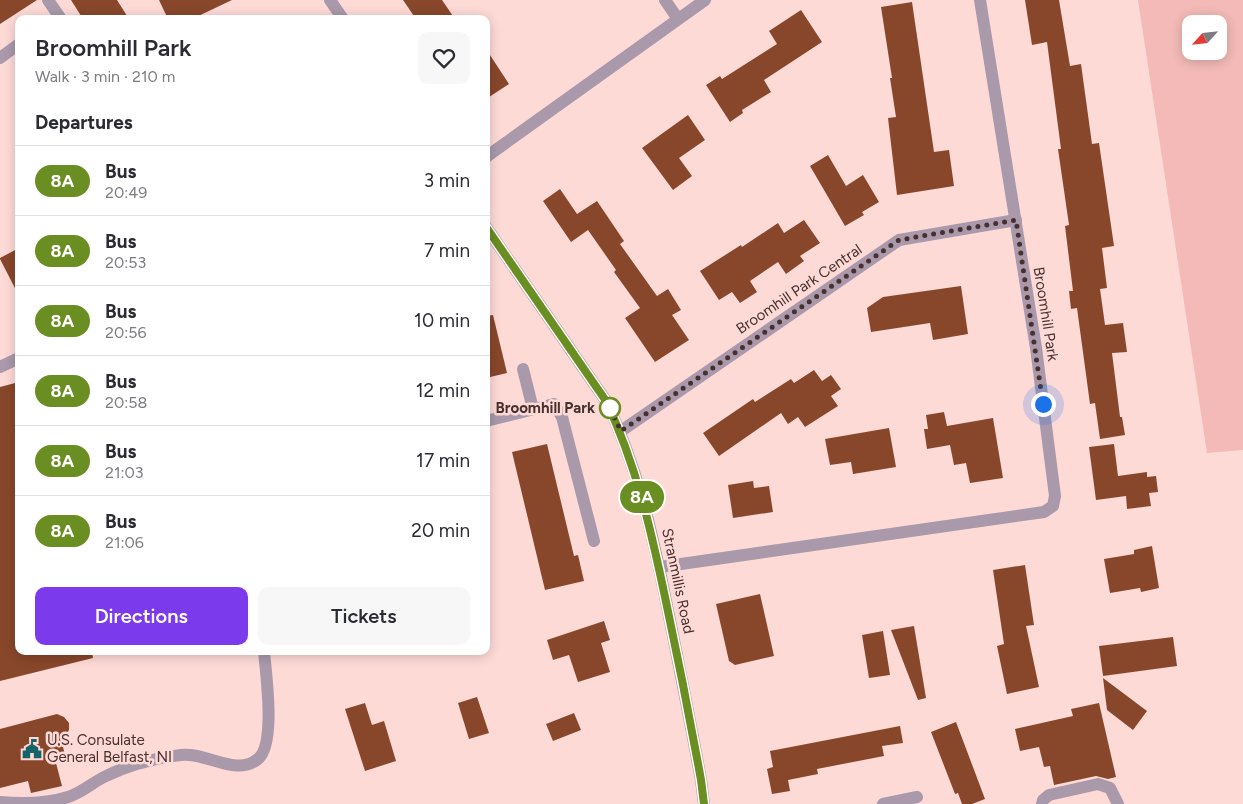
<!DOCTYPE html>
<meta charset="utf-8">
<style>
:root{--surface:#fff;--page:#f7f7f7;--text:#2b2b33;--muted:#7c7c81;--line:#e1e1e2;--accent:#7c3aed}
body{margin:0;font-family:Figtree,sans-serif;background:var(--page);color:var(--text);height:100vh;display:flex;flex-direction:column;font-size:19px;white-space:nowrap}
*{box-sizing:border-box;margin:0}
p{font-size:16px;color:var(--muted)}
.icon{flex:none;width:28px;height:28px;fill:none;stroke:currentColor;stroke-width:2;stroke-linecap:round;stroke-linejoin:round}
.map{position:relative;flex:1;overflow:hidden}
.panel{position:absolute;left:15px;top:15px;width:475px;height:640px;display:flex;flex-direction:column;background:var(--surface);border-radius:10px;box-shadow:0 2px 12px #0003}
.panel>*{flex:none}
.badge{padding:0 10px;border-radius:16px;font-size:18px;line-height:32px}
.needle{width:32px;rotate:243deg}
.fabs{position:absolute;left:1182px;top:15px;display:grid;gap:10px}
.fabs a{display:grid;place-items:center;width:45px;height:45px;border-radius:10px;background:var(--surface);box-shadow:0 2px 12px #0003;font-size:25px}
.you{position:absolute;width:25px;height:25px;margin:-12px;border:4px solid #fff;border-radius:50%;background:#1a73e8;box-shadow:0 0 0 8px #1a73e833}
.map>.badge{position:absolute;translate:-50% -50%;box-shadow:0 0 0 2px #fff}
h2{padding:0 20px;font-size:19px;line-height:45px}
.round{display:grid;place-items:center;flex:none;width:52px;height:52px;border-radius:10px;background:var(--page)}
.summary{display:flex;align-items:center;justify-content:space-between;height:85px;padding:0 20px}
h1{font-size:24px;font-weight:600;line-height:38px}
.primary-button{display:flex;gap:10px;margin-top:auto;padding:10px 20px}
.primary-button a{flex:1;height:58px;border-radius:10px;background:var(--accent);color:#fff;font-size:20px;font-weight:600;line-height:58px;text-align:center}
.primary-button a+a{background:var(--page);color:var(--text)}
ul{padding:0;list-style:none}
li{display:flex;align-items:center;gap:15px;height:70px;padding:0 20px;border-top:1px solid var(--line)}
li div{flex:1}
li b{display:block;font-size:19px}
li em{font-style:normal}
li .badge{min-width:55px;font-weight:700;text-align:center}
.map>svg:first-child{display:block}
</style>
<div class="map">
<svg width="1243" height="804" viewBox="0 0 1243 804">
<rect width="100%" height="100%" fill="#fedad7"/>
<!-- green -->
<path fill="#f3bab7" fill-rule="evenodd" d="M1138,0h105v450l-36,3zM1191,24h28v27h-28z"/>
<!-- building -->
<g fill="#88472b">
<polygon points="0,0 37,0 0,24"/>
<polygon points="71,0 117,0 129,19 83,19"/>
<polygon points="159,0 232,0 192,19 168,19"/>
<polygon points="403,0 442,0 455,19 416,19"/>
<polygon points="1025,0 1059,0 1070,66 1081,64 1092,144 1099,143 1114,246 1102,248 1107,288 1100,289 1105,325 1123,323 1127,352 1112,353 1120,417 1122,417 1125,435 1100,439 1095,403 1090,404 1077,308 1071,309 1069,291 1073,291 1065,226 1069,225 1058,149 1061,149 1047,42 1032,45"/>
<polygon points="912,2 934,152 949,150 954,186 897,195 888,118 896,117 890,78 892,78 881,7"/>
<polygon points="801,10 822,42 764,80 771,92 742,110 743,113 730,122 706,85 720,76 722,79 777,44 769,31"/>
<polygon points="486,49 509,84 486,99"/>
<polygon points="688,115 705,140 679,158 692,176 673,190 642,148"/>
<polygon points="828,155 846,186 863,175 879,202 862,212 864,215 845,226 810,166"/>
<polygon points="560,189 577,214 597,201 624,241 620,244 657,296 668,289 681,310 672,315 689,340 655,362 625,318 640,308 614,272 616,270 588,230 571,242 543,201"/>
<polygon points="804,220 820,243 800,256 804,261 786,274 778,262 750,281 757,292 740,303 732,292 719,300 700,271 741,245 742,247 778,223 784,233"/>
<polygon points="19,248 19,296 0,259 0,258"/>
<polygon points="961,286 968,334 933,340 930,323 871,332 867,308 883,297"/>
<polygon points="493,315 507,373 486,378 486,316"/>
<polygon points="814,370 822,381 831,375 841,389 831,396 838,406 805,427 798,417 788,424 781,413 719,456 703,433 753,399 755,402 791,379 794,383"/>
<polygon points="19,382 19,651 92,651 93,658 0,681 0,387"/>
<polygon points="944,412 947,426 993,418 1003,478 970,483 966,463 954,465 950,445 927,449 924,429 928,429 926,415"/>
<polygon points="889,428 896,467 853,474 851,462 830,465 825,439"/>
<polygon points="547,444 574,556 578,555 584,581 545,590 512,452"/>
<polygon points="1114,444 1118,476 1147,472 1147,477 1156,476 1158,492 1149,493 1151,506 1127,509 1126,496 1096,500 1089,447"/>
<polygon points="753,481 754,488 769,486 773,512 733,518 728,485"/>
<polygon points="1152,546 1159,588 1141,592 1140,588 1110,593 1104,559 1134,554 1134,550"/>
<polygon points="1025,565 1034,625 1026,626 1039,687 1007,694 997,646 1004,644 993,570"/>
<polygon points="760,594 774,656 735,665 729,661 716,604"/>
<polygon points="604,621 610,640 601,643 610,672 578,682 569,655 553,660 547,640"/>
<polygon points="914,626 926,698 918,700 891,630"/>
<polygon points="883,631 890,675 869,678 862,635"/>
<polygon points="1173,637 1177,666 1103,676 1099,646"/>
<polygon points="1103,678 1147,711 1133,730 1107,710"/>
<polygon points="477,697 489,733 469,739 458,703"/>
<polygon points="365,703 372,725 384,721 396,761 365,771 345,709"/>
<polygon points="1099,703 1116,777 1108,779 1096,776 1054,785 1050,766 1044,767 1039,747 1020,751 1015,729 1073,716 1071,709"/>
<polygon points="574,713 581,730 553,741 546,724"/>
<polygon points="57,714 64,717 69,723 69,730 62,742 66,760 56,763 62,786 31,793 28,781 0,788 0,729"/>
<polygon points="956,722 985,799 972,804 962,804 958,793 955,794 931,732"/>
<polygon points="900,726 903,743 882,746 884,756 817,769 818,774 788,780 790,791 772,794 767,769 773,767 770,751"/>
</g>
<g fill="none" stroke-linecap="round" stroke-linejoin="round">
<!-- minor -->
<g stroke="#a999ab" stroke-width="12">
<polyline points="48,0 61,19"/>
<polyline points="330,0 343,19"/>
<polyline points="665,0 678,19"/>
<polyline points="0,58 19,44"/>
<polyline points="486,157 705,0"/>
<path d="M486,227l120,174c31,64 46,131 60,200 12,59 24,119 35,179l3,24"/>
<polyline points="0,367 19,358"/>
<polyline points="523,369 533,409"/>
<polyline points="486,421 554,404 562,417 594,541"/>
<polyline points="621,431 899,240 1016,220"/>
<polyline points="660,567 1044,512 1053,506 1055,496 1036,348 980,0"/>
<path d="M0,802c23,2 46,2 68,-5 13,-4 24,-14 36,-20 24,-12 51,-19 77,-22 26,-3 55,22 77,4 18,-15 8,-84 6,-108"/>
<polyline points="883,804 917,797"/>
<polyline points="1042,804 1043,800 1049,795 1098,784 1110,788 1118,804"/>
</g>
</g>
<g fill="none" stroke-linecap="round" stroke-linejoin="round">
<defs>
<path id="line" d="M486,227l120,174c30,63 45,129 59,196 13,61 25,122 36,183l3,24"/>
</defs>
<!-- line casing -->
<use href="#line" stroke="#fff" stroke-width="11"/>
<!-- line -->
<use href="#line" stroke="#6b8e23" stroke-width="8"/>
<!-- walk -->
<polyline stroke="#47302e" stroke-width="5" stroke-dasharray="0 9" points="610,408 606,401 621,431 899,240 1016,220 1043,404"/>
</g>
<!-- icons -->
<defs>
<symbol id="civic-bare" viewBox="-9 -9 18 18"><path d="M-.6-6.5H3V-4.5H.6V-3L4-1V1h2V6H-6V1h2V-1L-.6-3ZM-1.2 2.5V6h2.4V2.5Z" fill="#15646a" stroke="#fedad7" stroke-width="2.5" paint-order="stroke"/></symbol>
</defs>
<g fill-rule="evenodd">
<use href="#civic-bare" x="18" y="735" width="28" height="28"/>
</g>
<!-- markers -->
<circle fill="#fff" stroke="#6b8e23" stroke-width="2.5" cx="610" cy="408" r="10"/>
<g text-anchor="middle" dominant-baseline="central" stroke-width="5" stroke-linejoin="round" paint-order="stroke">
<!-- street labels -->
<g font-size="15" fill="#47302e" stroke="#fedad7">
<text transform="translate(799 289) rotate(-34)">Broomhill Park Central</text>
<text transform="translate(1046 314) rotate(81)">Broomhill Park</text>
<text transform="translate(678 581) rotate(78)">Stranmillis Road</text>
</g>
<!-- stop labels -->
<g font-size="15" font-weight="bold" fill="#47302e" stroke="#fedad7" text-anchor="end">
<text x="595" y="408">Broomhill Park</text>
</g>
<!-- poi labels -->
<g font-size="15" fill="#47302e" stroke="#fedad7" text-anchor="start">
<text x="47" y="740">U.S. Consulate<tspan x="47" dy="17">General Belfast, NI</tspan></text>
</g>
</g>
</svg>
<div class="fabs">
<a><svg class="needle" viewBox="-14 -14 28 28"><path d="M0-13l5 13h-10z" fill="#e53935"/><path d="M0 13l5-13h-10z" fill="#7c7c81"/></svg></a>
</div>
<div class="you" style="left:1043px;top:404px"></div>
<b class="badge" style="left:642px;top:497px;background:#6b8e23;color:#fff">8A</b>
<section class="panel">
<div class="summary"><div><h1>Broomhill Park</h1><p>Walk · 3 min · 210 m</p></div><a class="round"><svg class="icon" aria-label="heart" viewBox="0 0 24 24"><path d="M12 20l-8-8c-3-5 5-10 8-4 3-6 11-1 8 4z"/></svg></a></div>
<h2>Departures</h2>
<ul>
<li><span class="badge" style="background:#6b8e23;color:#fff">8A</span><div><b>Bus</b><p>20:49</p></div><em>3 min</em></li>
<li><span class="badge" style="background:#6b8e23;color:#fff">8A</span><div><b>Bus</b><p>20:53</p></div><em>7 min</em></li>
<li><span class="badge" style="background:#6b8e23;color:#fff">8A</span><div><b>Bus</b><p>20:56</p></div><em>10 min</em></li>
<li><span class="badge" style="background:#6b8e23;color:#fff">8A</span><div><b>Bus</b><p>20:58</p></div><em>12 min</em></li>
<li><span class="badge" style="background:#6b8e23;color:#fff">8A</span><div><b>Bus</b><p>21:03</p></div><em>17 min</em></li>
<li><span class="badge" style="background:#6b8e23;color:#fff">8A</span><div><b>Bus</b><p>21:06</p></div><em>20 min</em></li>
</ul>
<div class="primary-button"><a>Directions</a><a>Tickets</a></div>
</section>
</div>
